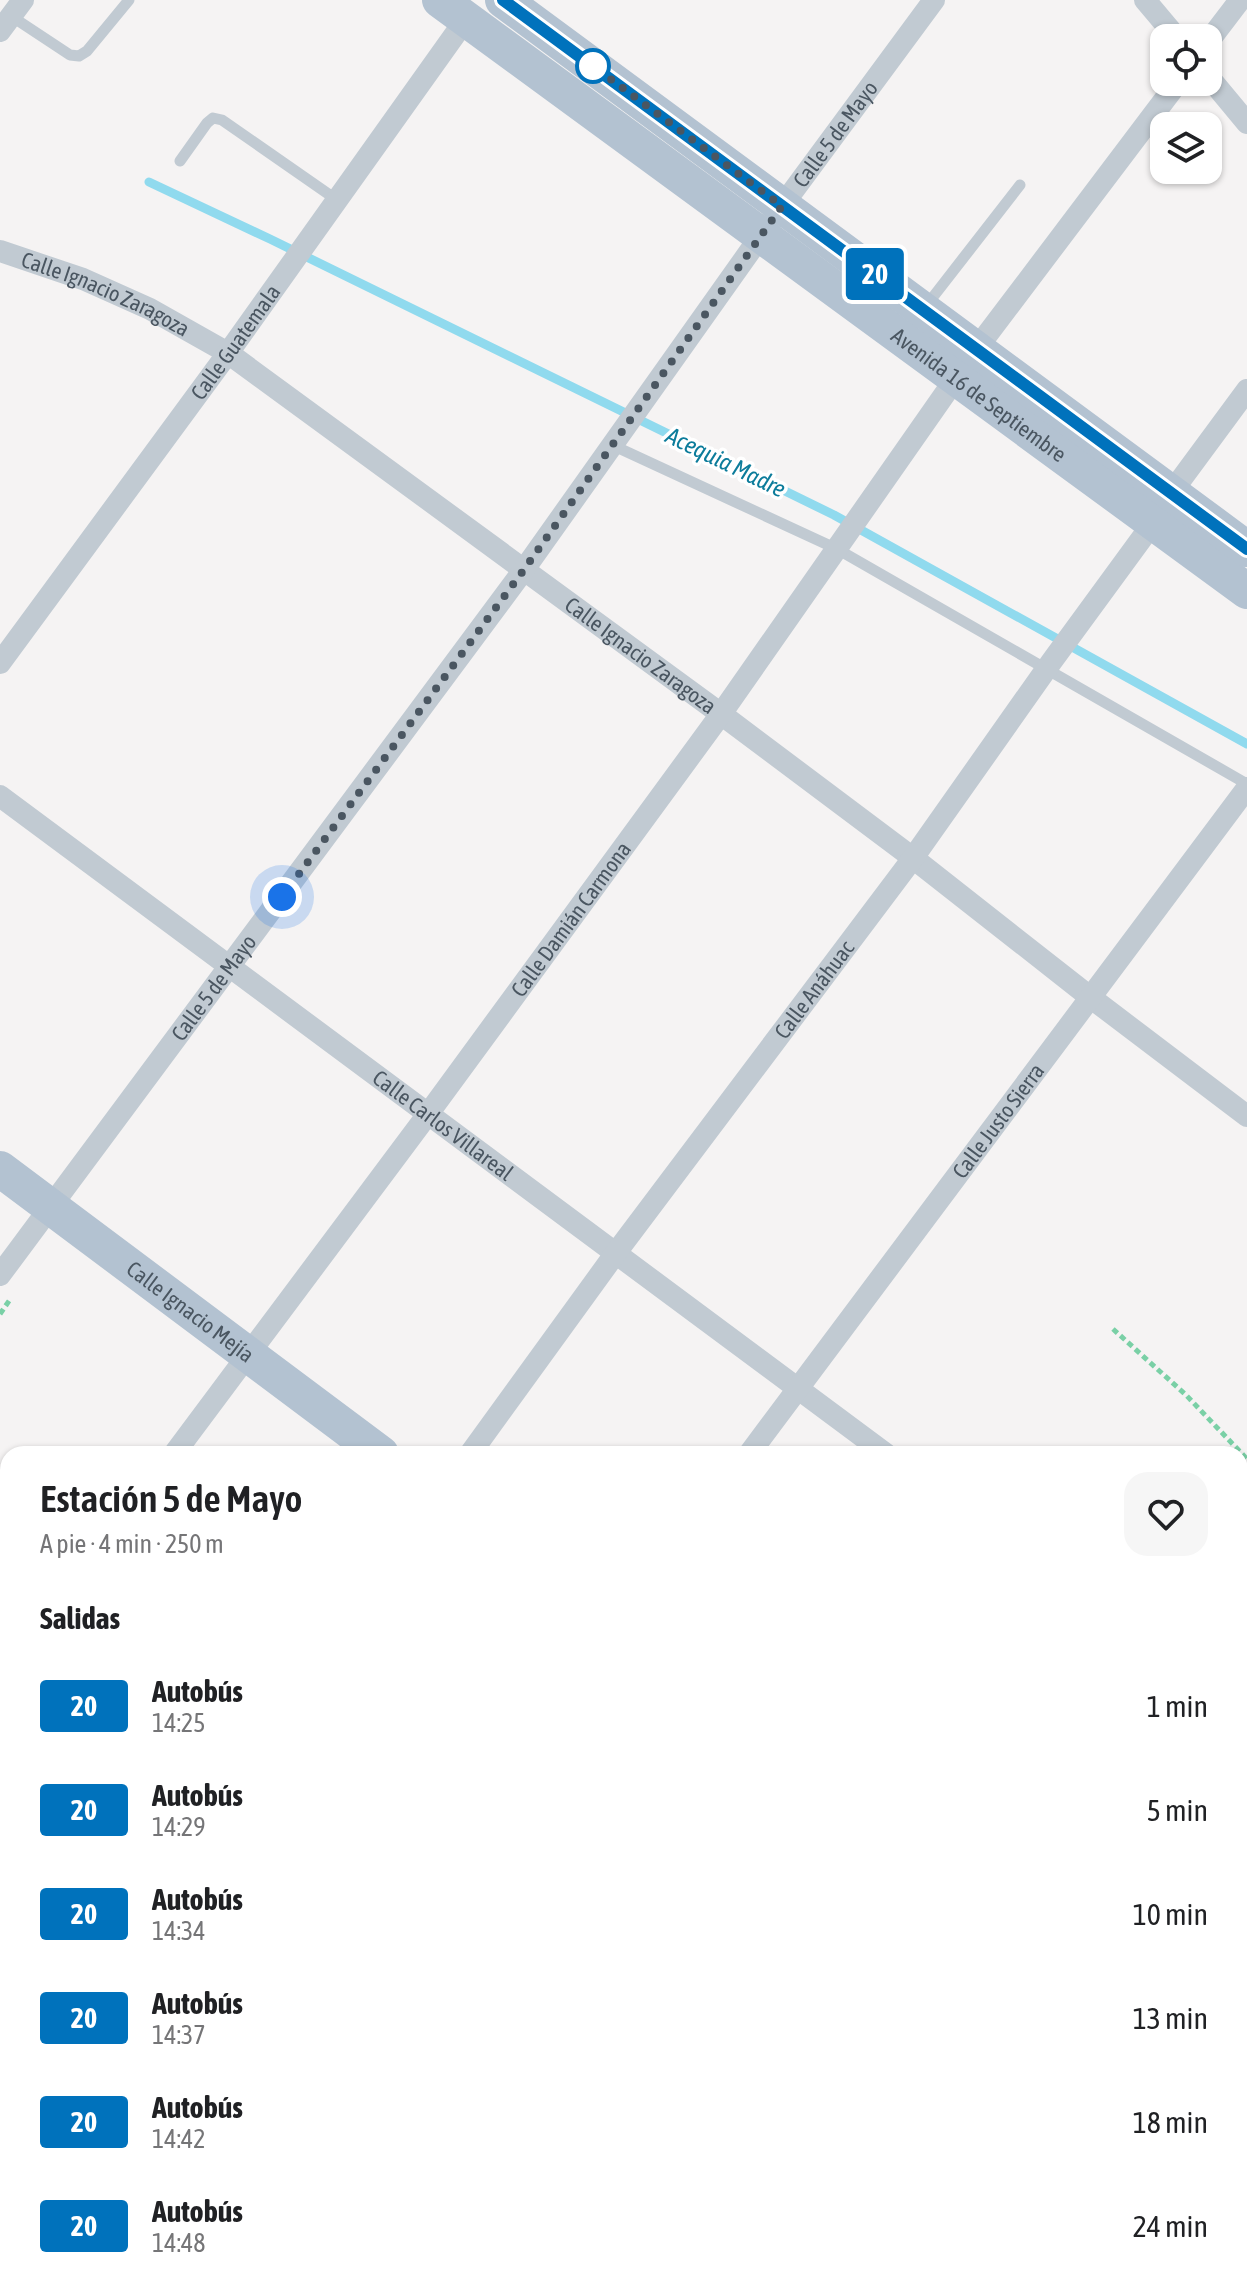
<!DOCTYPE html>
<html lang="es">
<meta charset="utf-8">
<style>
:root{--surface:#fff;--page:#f6f6f6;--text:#202124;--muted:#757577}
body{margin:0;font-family:"Asap Condensed",sans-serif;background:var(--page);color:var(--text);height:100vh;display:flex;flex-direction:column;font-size:30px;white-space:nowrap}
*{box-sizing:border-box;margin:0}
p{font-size:26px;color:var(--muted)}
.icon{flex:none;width:44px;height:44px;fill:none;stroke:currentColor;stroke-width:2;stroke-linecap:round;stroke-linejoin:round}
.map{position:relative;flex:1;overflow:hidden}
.side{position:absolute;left:0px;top:1446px;width:1248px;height:848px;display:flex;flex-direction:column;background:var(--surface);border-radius:24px 24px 0 0;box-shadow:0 2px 6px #0004}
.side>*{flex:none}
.badge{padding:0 16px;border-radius:6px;font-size:28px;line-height:52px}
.fabs{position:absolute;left:1150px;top:24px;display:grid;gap:16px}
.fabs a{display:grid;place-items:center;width:72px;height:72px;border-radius:16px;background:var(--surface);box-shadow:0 2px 6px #0004;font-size:40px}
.you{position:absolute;width:40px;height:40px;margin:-20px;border:6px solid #fff;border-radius:50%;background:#1a73e8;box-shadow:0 0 0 12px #1a73e833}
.map>.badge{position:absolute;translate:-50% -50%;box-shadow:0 0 0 4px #fff}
h2{padding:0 40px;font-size:30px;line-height:72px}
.round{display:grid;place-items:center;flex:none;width:84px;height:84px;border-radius:24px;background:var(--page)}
.overview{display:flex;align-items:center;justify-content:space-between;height:136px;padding:0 40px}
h1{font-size:38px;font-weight:600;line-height:60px}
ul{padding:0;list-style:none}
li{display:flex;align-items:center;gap:24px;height:104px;padding:0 40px}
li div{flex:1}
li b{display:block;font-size:30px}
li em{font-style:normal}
li .badge{min-width:88px;font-weight:700;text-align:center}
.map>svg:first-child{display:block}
</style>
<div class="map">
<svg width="1247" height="2294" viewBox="0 0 1247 2294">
<rect width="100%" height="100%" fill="#f5f3f3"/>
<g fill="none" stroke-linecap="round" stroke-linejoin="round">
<!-- stream -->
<polyline stroke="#90daee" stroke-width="9" points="149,182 270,239 834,515 1247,744"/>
<!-- path -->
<g stroke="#7ad0a6" stroke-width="5" stroke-dasharray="6 4" stroke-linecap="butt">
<polyline points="0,1314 11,1298"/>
<polyline points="1113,1329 1186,1395 1247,1459"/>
</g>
<!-- lane -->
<g stroke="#c1cad2" stroke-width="11">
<polyline points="11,16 70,55 79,56 87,51 129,0"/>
<polyline points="180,161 207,123 213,118 222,120 337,200"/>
<polyline points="926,306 1020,185"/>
<polyline points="612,445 837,549 1247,784"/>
<polyline points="1240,1876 1247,1882"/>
</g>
<!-- street -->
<g stroke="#c1cad2" stroke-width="22">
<polyline points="1145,0 1177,38"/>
<polyline points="0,31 23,0"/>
<polyline points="1208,42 1240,0"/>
<polyline points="1208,76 1247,123"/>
<path id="s1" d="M0,251l83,28 67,30 78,44 493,361 192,144 177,139 157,119"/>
<polyline points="977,348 1178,82"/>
<polyline points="1171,493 1247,390"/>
<path id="s2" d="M0,663l228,-310 238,-334"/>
<path id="s3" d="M0,796l886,658"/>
<path id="s4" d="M0,1275l523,-704 259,-365 152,-206"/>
<path id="s5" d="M174,1454l254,-340 293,-400 235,-336"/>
<path id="s6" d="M470,1454l145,-200 298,-396 139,-197 101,-138"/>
<path id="s7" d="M749,1454l498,-666"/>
<polyline points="1240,1621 1247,1627"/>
<polyline points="0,1684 8,1674"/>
<polyline points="0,1774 8,1780"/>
<polyline points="1240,2057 1247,2047"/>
<polyline points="0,2082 8,2071"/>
<polyline points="688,2286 699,2294"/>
<polyline points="123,2294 129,2286"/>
<polyline points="764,2294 770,2286"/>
<polyline points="1063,2294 1069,2286"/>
</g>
<!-- secondary -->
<g stroke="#c1cbd6" stroke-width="32">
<polyline points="1240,1511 1247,1506"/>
<polyline points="398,2294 404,2286"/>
</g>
<!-- primary -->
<g stroke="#b3c2d1" stroke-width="36">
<path id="s8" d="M440,0l807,591"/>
<polyline points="503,0 1247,549"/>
<path id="s9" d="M0,1169l381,285"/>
<polyline points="1240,2129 1247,2135"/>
</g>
</g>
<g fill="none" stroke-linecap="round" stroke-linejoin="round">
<defs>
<polyline id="line" points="503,0 1247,549"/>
</defs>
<!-- line casing -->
<use href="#line" stroke="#fff" stroke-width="18"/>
<!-- line -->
<use href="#line" stroke="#0072bc" stroke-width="12"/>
<!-- walk -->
<polyline stroke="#4a5661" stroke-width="8" stroke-dasharray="0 14.4" points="282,897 523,571 782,206 593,66"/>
</g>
<!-- markers -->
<circle fill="#fff" stroke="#0072bc" stroke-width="4" cx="593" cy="66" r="16"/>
<g text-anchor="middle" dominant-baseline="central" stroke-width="7" stroke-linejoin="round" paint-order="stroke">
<!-- street labels -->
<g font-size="22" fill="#4a5661" stroke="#fff">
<text stroke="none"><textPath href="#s4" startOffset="1414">Calle 5 de Mayo</textPath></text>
<text stroke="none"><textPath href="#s1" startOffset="114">Calle Ignacio Zaragoza</textPath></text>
<text stroke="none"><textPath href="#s2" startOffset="398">Calle Guatemala</textPath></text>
<text stroke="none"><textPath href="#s8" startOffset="668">Avenida 16 de Septiembre</textPath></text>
<text stroke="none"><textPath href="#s1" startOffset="762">Calle Ignacio Zaragoza</textPath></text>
<text stroke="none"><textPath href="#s5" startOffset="666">Calle Damián Carmona</textPath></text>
<text stroke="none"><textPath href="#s4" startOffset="358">Calle 5 de Mayo</textPath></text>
<text stroke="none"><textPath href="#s6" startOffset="578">Calle Anáhuac</textPath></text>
<text stroke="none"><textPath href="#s7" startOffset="416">Calle Justo Sierra</textPath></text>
<text stroke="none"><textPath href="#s3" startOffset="552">Calle Carlos Villareal</textPath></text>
<text stroke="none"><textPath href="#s9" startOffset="238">Calle Ignacio Mejía</textPath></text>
</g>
<!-- water labels -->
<g font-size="24" font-style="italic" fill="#0c7c9b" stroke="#fff">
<text transform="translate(726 462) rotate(26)">Acequia Madre</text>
</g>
</g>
</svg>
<div class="fabs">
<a><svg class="icon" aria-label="locate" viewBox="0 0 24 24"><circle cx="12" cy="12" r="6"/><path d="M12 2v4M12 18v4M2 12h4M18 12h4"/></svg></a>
<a><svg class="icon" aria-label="layers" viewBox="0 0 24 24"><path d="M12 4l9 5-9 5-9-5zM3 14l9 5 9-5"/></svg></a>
</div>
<div class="you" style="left:282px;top:897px"></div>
<b class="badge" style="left:875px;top:274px;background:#0072bc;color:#fff">20</b>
<section class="side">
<div class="overview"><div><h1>Estación 5 de Mayo</h1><p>A pie · 4 min · 250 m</p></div><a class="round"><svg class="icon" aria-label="heart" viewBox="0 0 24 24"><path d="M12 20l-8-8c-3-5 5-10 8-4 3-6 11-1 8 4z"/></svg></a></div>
<h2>Salidas</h2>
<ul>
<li><span class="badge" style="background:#0072bc;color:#fff">20</span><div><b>Autobús</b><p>14:25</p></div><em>1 min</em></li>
<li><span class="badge" style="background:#0072bc;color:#fff">20</span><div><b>Autobús</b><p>14:29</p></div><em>5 min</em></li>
<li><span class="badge" style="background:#0072bc;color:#fff">20</span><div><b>Autobús</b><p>14:34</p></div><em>10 min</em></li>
<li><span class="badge" style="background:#0072bc;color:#fff">20</span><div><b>Autobús</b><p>14:37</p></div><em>13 min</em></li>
<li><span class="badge" style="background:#0072bc;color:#fff">20</span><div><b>Autobús</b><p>14:42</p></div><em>18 min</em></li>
<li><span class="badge" style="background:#0072bc;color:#fff">20</span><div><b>Autobús</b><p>14:48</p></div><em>24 min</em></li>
</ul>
</section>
</div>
